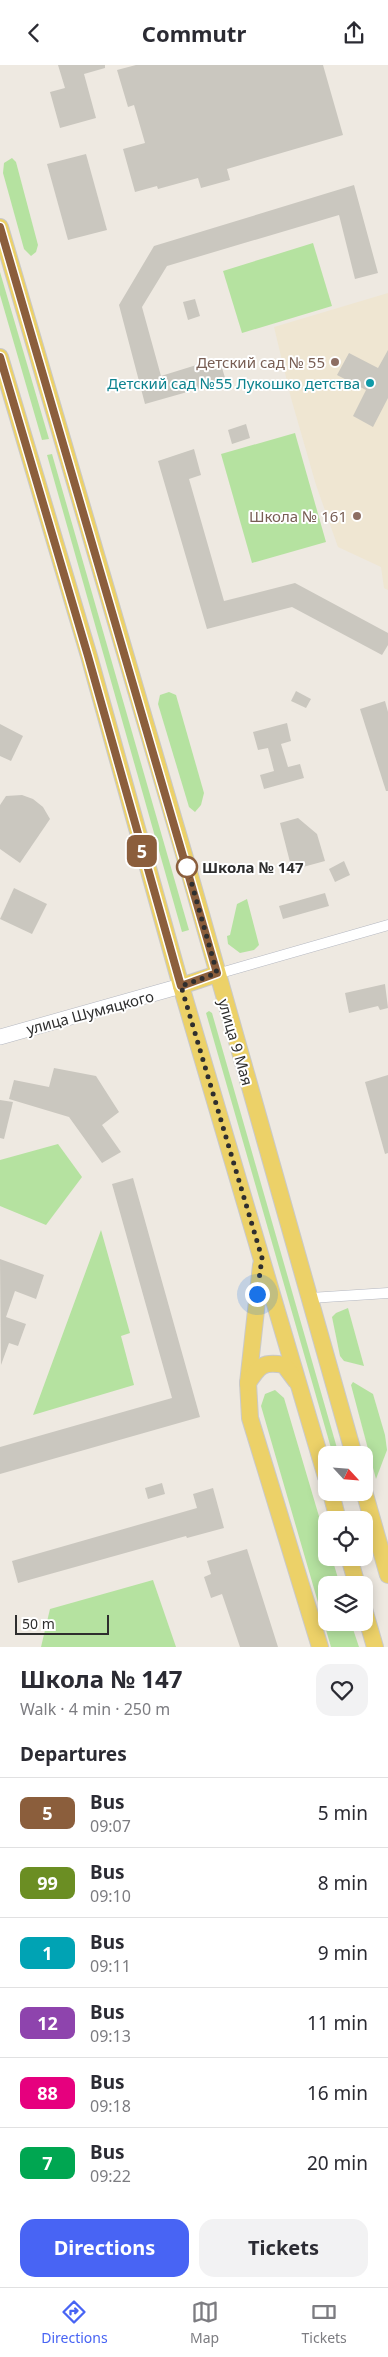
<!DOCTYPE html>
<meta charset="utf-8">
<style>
:root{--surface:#fff;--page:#f2f2f3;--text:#2b2b33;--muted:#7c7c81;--line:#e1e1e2;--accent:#4864f4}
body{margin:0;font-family:"Noto Sans",sans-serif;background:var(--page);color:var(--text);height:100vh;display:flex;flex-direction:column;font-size:19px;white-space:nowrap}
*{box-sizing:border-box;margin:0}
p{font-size:16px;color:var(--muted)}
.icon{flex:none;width:28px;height:28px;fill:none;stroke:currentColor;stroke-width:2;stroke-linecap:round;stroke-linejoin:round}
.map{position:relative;height:1582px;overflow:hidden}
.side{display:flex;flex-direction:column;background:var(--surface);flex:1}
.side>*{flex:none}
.badge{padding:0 10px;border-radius:8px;font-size:18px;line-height:32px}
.needle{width:32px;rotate:116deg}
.fabs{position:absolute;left:318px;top:1381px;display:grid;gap:10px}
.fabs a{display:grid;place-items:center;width:55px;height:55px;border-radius:10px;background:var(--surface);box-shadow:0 2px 12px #0003;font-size:25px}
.scale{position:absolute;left:15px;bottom:12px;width:94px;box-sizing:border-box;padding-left:5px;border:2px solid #2e2e2e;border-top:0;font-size:14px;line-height:18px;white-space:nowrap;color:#2e2e2e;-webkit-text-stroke:4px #fff;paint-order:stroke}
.you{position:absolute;width:25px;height:25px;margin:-12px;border:4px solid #fff;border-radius:50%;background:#1a73e8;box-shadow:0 0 0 8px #1a73e833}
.map>.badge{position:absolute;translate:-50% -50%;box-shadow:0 0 0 2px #fff}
h2{padding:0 20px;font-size:19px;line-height:45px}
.round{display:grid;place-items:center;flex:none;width:52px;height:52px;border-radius:15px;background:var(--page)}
.head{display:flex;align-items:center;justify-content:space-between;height:85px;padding:0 20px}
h1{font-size:24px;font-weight:700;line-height:38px}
.primary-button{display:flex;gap:10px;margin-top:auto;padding:10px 20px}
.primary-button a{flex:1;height:58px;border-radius:15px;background:var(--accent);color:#fff;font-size:20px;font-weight:700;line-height:58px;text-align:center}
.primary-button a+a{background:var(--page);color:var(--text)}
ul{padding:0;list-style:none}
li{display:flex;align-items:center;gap:15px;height:70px;padding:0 20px;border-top:1px solid var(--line)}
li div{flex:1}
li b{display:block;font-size:19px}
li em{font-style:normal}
li .badge{min-width:55px;font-weight:700;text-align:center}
header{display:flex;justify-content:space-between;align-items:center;height:65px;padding:0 20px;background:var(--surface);font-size:22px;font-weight:700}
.menu{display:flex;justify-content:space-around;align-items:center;height:70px;border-top:1px solid var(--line);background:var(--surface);font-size:14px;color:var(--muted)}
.menu a{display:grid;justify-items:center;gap:2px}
.menu .selected{color:var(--accent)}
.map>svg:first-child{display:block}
</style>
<header><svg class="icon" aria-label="back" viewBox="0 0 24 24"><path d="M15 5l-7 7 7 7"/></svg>Commutr<svg class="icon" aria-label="share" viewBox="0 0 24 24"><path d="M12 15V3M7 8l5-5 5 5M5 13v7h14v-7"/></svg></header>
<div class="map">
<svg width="388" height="1582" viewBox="0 0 388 1582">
<rect width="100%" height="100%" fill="#eee9e1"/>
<!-- education -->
<polygon fill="#efe6d2" points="388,228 388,525 384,523 381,502 338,482 316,420 291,333 274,262"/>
<!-- green -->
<g fill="#b5e2a0">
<polygon points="12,93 16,97 38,180 36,187 31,191 24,184 3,108 4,98"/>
<polygon points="313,178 332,241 242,268 223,206"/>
<polygon points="0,207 49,374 42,375 0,230"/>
<polygon points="295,368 326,477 252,498 221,389"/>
<polygon points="52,389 189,865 182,867 47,390"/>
<polygon points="169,627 176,630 204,728 201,740 195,747 189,742 158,639 160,630"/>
<polygon points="247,834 259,880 254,885 240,888 228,879 227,871 230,870 237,839"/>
<polygon points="209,946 212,948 339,1390 333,1390 206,948"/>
<polygon points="58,1079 82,1112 46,1160 0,1141 0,1095"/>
<polygon points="101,1165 130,1268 121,1271 134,1320 33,1350"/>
<polygon points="348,1243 364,1301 344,1296 340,1291 332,1252 336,1248"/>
<polygon points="353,1317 373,1329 385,1370 387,1385 376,1414 351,1320"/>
<polygon points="275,1325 284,1333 326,1475 326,1492 332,1493 340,1520 326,1520 326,1558 351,1558 359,1582 331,1582 261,1341 265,1329"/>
<polygon points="153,1515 176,1582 41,1582 50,1544"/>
</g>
<!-- building -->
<g fill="#cac7bf">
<polygon points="58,0 105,0 105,3 84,9 96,53 60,63 50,27 65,23"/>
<polygon points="136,0 323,0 343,70 227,104 230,115 201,123 198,113 158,124 157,121 135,127 123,84 145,78 134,40 128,42 117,5"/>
<polygon points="86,89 107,165 68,175 47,99"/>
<polygon points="354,120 378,208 355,214 339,150 167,201 142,242 161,311 219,293 226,316 145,339 119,240 154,181"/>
<polygon points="195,234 200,251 188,255 183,237"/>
<polygon points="388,285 388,333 373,362 353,351 366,325 337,310 349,288 378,303"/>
<polygon points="246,359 250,373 232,379 228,365"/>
<polygon points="194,384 201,410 189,414 224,536 295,518 388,568 388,580 382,590 292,542 207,564 158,396"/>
<polygon points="296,626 311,634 306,643 291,636"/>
<polygon points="385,636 388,647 388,726 386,726 360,644"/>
<polygon points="287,658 291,676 281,679 288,702 300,699 304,713 264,724 260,710 274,706 268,683 258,685 253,667"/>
<polygon points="0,659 23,671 11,696 0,691"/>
<polygon points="22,730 33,734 43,742 50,754 20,798 0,784 0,740 6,731"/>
<polygon points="298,753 317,769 325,796 292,805 280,758"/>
<polygon points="344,796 350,810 335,817 329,804"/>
<polygon points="14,823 47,839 32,869 0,854"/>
<polygon points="325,828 329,841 283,854 279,841"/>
<polygon points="385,919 388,943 380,945 378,941 349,948 345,928"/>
<polygon points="54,1003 96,1011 119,1047 102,1060 121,1087 102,1098 69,1052 9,1034 14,1015 49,1022"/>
<polygon points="388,1010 388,1088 385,1089 365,1017"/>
<polygon points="0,1035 13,1037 4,1074 0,1073"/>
<polygon points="133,1113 200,1352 0,1409 0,1382 172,1333 112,1119"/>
<polygon points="0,1194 44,1210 36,1234 15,1226 6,1252 26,1259 18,1281 9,1278 1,1300"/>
<polygon points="162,1418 165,1429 148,1434 145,1423"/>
<polygon points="213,1423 224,1463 187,1473 186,1471 18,1518 12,1496 197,1443 193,1429"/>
<polygon points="247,1484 278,1582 240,1582 222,1529 211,1533 204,1512 211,1509 207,1496"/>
</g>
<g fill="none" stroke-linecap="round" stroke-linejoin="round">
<defs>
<g id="street">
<polyline points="217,909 388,860"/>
<polyline points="310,1233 388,1228"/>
</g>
<polyline id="secondary" points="0,972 181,921"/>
<g id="primary">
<polyline points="0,162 188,803 354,1390"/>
<polyline points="0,292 89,591 181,921 326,1412"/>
<polyline points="181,921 217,909"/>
<polyline points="261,1200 248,1318 250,1353 320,1582"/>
<path d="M248,1318c11,-17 15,-22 36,-18l12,16"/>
<polyline points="364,1426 388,1510"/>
<polyline points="331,1428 338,1455"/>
<polyline points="349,1492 357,1520"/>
<polyline points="364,1544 375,1582"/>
</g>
</defs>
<!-- street casing -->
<use href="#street" stroke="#b4b7c0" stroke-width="11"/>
<!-- secondary casing -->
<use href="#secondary" stroke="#b4b7c0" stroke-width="16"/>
<!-- primary casing -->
<use href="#primary" stroke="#c9c9c9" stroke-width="18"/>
<!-- street -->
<use href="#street" stroke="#fff" stroke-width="10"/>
<!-- secondary -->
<use href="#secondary" stroke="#fff" stroke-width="15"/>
<!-- primary -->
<use href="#primary" stroke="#ecd168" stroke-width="16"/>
</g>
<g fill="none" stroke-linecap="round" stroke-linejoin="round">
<defs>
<polyline id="line" points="0,162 217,908 181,921 88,591 0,292"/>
</defs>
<!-- line casing -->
<use href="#line" stroke="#fff" stroke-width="11"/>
<!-- line -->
<use href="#line" stroke="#8b5e3c" stroke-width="8"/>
<!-- walk -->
<polyline stroke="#2e2e2e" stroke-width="5" stroke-dasharray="0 9" points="187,802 217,908 181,921 262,1193 257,1229"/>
</g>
<!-- markers -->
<g fill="#8d6e63" stroke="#fff" stroke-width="2">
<circle cx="335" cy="297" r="5"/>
<circle cx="357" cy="451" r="5"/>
</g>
<circle fill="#0f9aa8" stroke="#fff" stroke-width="2" cx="370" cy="318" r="5"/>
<circle fill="#fff" stroke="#8b5e3c" stroke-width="2.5" cx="187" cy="802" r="10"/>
<g text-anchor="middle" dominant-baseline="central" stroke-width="4" stroke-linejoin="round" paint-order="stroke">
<!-- education labels -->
<g font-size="15" fill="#785e54" stroke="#fff" text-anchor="end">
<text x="325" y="297">Детский сад № 55</text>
<text x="347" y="451">Школа № 161</text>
</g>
<!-- culture labels -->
<g font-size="15" fill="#0d838f" stroke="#fff" text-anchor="end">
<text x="360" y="318">Детский сад №55 Лукошко детства</text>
</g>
<!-- stop labels -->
<g font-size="15" font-weight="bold" fill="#2e2e2e" stroke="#fff" text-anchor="start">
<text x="202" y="802">Школа № 147</text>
</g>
<!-- street labels -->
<g font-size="15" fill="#2e2e2e" stroke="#fff">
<text transform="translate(90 947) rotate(-15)">улица Шумяцкого</text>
<text transform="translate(236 977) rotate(74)">улица 9 Мая</text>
</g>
</g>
</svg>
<div class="fabs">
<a><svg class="needle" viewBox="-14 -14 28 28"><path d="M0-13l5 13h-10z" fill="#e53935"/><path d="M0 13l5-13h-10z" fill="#7c7c81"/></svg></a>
<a><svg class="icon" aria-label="locate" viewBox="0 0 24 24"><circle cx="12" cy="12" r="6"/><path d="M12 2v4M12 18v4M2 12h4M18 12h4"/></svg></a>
<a><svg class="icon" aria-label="layers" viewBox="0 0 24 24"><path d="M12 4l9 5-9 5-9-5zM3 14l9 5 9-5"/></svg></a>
</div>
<div class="scale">50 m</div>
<div class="you" style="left:257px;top:1229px"></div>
<b class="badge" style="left:142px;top:786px;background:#8b5e3c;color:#fff">5</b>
</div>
<section class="side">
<div class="head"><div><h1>Школа № 147</h1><p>Walk · 4 min · 250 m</p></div><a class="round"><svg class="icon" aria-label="heart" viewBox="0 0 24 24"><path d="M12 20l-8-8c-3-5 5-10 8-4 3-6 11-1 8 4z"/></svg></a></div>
<h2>Departures</h2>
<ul>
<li><span class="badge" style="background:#8b5e3c;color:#fff">5</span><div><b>Bus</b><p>09:07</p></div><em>5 min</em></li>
<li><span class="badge" style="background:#6b8e23;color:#fff">99</span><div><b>Bus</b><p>09:10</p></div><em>8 min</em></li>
<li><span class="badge" style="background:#00a3b4;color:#fff">1</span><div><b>Bus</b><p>09:11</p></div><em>9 min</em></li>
<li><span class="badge" style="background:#8e44ad;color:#fff">12</span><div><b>Bus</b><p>09:13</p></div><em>11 min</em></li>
<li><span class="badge" style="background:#e6007e;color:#fff">88</span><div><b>Bus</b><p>09:18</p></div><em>16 min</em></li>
<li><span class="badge" style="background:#00a651;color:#fff">7</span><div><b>Bus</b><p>09:22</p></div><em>20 min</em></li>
</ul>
<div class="primary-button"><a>Directions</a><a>Tickets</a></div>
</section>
<nav class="menu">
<a class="selected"><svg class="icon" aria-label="directions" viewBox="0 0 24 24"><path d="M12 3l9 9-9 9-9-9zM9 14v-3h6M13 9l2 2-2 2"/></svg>Directions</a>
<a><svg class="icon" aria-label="map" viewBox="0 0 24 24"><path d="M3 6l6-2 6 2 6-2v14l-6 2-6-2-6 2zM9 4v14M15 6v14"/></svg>Map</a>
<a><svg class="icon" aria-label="tickets" viewBox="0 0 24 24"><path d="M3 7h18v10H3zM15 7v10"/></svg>Tickets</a>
</nav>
